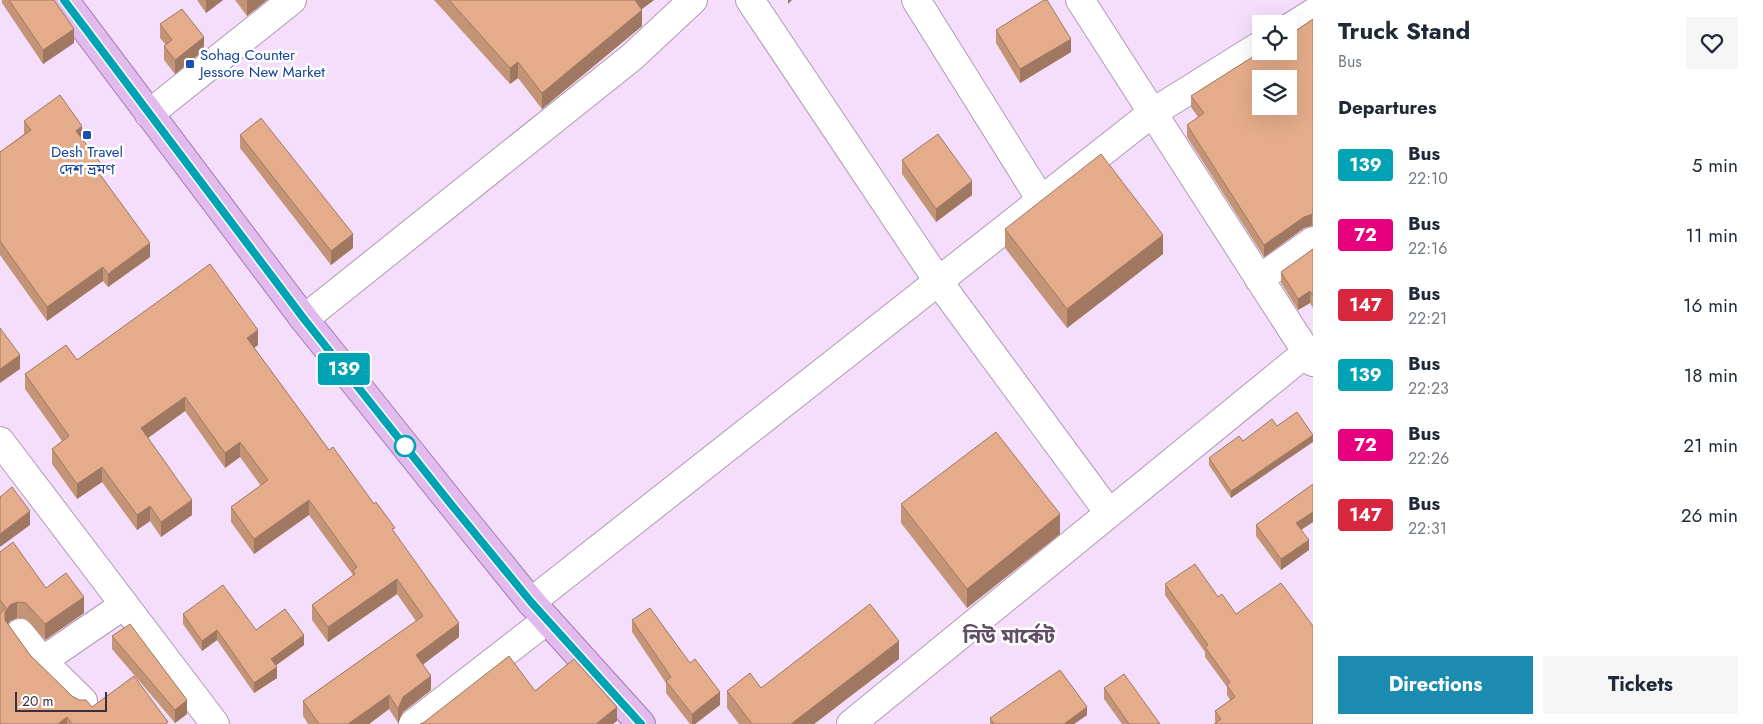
<!DOCTYPE html>
<meta charset="utf-8">
<style>
:root{--surface:#fff;--page:#f6f6f7;--text:#1f2937;--muted:#747a83;--accent:#1b8bb0}
body{margin:0;font-family:Jost,"Noto Sans Bengali",sans-serif;background:var(--page);color:var(--text);height:100vh;display:flex;flex-direction:column;font-size:19px;white-space:nowrap}
*{box-sizing:border-box;margin:0}
p{font-size:16px;color:var(--muted)}
.icon{flex:none;width:28px;height:28px;fill:none;stroke:currentColor;stroke-width:2;stroke-linecap:round;stroke-linejoin:round}
.map{position:relative;flex:1;overflow:hidden}
.details{display:flex;flex-direction:column;background:var(--surface);width:450px}
.details>*{flex:none}
.badge{padding:0 10px;border-radius:4px;font-size:18px;line-height:32px}
.tools{position:absolute;left:1252px;top:15px;display:grid;gap:10px}
.tools a{display:grid;place-items:center;width:45px;height:45px;border-radius:0px;background:var(--surface);box-shadow:0 5px 20px #0002;font-size:25px}
.scale{position:absolute;left:15px;bottom:12px;width:92px;box-sizing:border-box;padding-left:5px;border:2px solid #38303b;border-top:0;font-size:14px;line-height:18px;white-space:nowrap;color:#38303b;-webkit-text-stroke:4px #fff;paint-order:stroke}
.map>.badge{position:absolute;translate:-50% -50%;box-shadow:0 0 0 2px #fff}
h2{padding:0 25px;font-size:19px;line-height:45px}
.round{display:grid;place-items:center;flex:none;width:52px;height:52px;border-radius:0px;background:var(--page)}
.headline{display:flex;align-items:center;justify-content:space-between;height:85px;padding:0 25px}
h1{font-size:24px;font-weight:700;line-height:38px}
.button{display:flex;gap:10px;margin-top:auto;padding:10px 25px}
.button a{flex:1;height:58px;border-radius:0px;background:var(--accent);color:#fff;font-size:20px;font-weight:700;line-height:58px;text-align:center}
.button a+a{background:var(--page);color:var(--text)}
ul{padding:0;list-style:none}
li{display:flex;align-items:center;gap:15px;height:70px;padding:0 25px}
li div{flex:1}
li b{display:block;font-size:19px}
li em{font-style:normal}
li .badge{min-width:55px;font-weight:700;text-align:center}
main{display:flex;flex:1;min-height:0}
.map>svg:first-child{display:block}
</style>
<main>
<div class="map">
<svg width="1313" height="724" viewBox="0 0 1313 724">
<rect width="100%" height="100%" fill="#f4defc"/>
<g fill="none" stroke-linecap="round" stroke-linejoin="round">
<defs>
<g id="minor">
<polyline points="750,0 938,281 1109,513"/>
<polyline points="916,0 1041,200"/>
<polyline points="1080,0 1313,362"/>
<polyline points="1289,28 1313,13"/>
<polyline points="149,114 292,0"/>
<polyline points="1259,279 1313,241"/>
<polyline points="304,319 632,57 693,0"/>
<polyline points="0,441 215,724"/>
<polyline points="531,602 1152,113 1261,45"/>
<polyline points="20,633 42,661"/>
<polyline points="83,701 42,661 124,605"/>
<polyline points="413,724 547,620"/>
<polyline points="851,724 1307,352"/>
</g>
<polyline id="trunk" points="64,0 304,319 463,518 531,602 641,724"/>
</defs>
<!-- minor casing -->
<use href="#minor" stroke="#b09ab6" stroke-width="30"/>
<!-- trunk casing -->
<use href="#trunk" stroke="#a17eac" stroke-width="30"/>
<!-- minor -->
<use href="#minor" stroke="#fff" stroke-width="28"/>
<!-- trunk -->
<use href="#trunk" stroke="#e2baee" stroke-width="28"/>
</g>
<!-- wall -->
<g fill="#c49477">
<polygon points="2,0 54,0 74,43 43,64 2,3"/>
<polygon points="197,0 223,0 206,13"/>
<polygon points="235,0 267,0 247,16"/>
<polygon points="434,0 654,0 642,9 642,26 542,109 518,78 510,84"/>
<polygon points="1313,19 1313,226 1304,228 1264,257 1187,137 1187,125 1198,117 1191,107 1191,96 1262,51 1290,32 1297,30"/>
<polygon points="160,24 204,50 175,74 164,60 164,46 166,45 160,38"/>
<polygon points="996,30 1071,52 1020,83 996,43"/>
<polygon points="24,121 82,139 102,177 150,257 108,287 103,281 47,321 0,255 0,152 24,134"/>
<polygon points="240,135 353,248 331,265 240,148"/>
<polygon points="902,160 972,195 936,222 902,174"/>
<polygon points="1005,229 1163,254 1067,328 1005,248"/>
<polygon points="1313,249 1313,308 1310,303 1298,310 1281,283 1281,272"/>
<polygon points="258,345 254,348 329,450 395,533 459,637 423,664 431,690 403,712 398,723 389,709 369,724 308,724 303,716 303,701 416,621 397,594 328,642 312,620 312,605 353,575 309,515 254,554 231,522 231,507 261,486 240,457 225,468 185,411 148,438 192,515 161,537 150,521 137,530 102,482 77,499 52,464 52,449 62,441 25,389 25,374 77,360"/>
<polygon points="1277,426 1231,498 1209,465 1209,458 1243,441"/>
<polygon points="1313,484 1313,522 1301,530 1309,550 1281,570 1256,536 1256,525"/>
<polygon points="901,504 1060,534 967,608 901,523"/>
<polygon points="0,552 46,588 84,613 45,640 26,619 17,618 10,621 8,624 30,655 72,696 92,707 168,724 0,724"/>
<polygon points="1165,584 1313,724 1216,723 1215,721 1215,711 1230,700 1227,695 1227,687 1205,657 1205,652 1165,595"/>
<polygon points="183,614 256,630 304,645 275,666 277,678 254,693 217,640 202,651 183,624"/>
<polygon points="632,620 690,663 720,705 695,724 690,724 666,693 666,683 632,632"/>
<polygon points="112,636 187,714 175,723 112,649"/>
<polygon points="899,659 814,724 739,724 727,708 727,691 761,688"/>
<polygon points="1104,688 1160,724 1122,724 1104,699"/>
<polygon points="1087,715 1074,724 990,724 990,718"/>
</g>
<!-- shaded-wall -->
<g fill="#a07861">
<polygon points="206,0 223,0 206,13"/>
<polygon points="247,0 267,0 247,16"/>
<polygon points="634,0 654,0 634,15"/>
<polygon points="788,0 792,0 788,4"/>
<polygon points="642,10 642,26 542,109 542,93"/>
<polygon points="74,29 74,43 43,64 43,50"/>
<polygon points="204,37 204,50 175,74 175,60"/>
<polygon points="1071,39 1071,52 1020,83 1020,69"/>
<polygon points="518,62 518,78 510,84 510,68"/>
<polygon points="82,126 82,140 76,131"/>
<polygon points="102,165 102,179 96,169"/>
<polygon points="972,181 972,195 936,222 936,209"/>
<polygon points="1312,214 1312,225 1304,228 1264,257 1264,245 1304,217"/>
<polygon points="353,234 353,248 331,265 331,251"/>
<polygon points="1163,235 1163,254 1067,328 1067,309"/>
<polygon points="150,243 150,257 108,287 108,274"/>
<polygon points="103,267 103,281 47,321 47,307"/>
<polygon points="1310,291 1310,303 1298,310 1298,299"/>
<polygon points="258,330 258,345 247,353 247,338"/>
<polygon points="20,355 20,369 0,383 0,369"/>
<polygon points="185,397 185,411 141,443 141,428"/>
<polygon points="1313,435 1313,442 1231,498 1231,491"/>
<polygon points="240,442 240,457 225,468 225,453"/>
<polygon points="102,467 102,482 77,499 77,484"/>
<polygon points="192,500 192,515 161,537 161,522"/>
<polygon points="309,500 309,515 254,554 254,539"/>
<polygon points="150,506 150,521 137,530 137,515"/>
<polygon points="30,511 30,525 0,547 0,534"/>
<polygon points="1313,512 1313,522 1296,533 1296,523"/>
<polygon points="1060,514 1060,534 967,608 967,589"/>
<polygon points="1309,540 1309,550 1281,570 1281,559"/>
<polygon points="397,579 397,594 328,642 328,627"/>
<polygon points="84,597 84,613 45,640 45,624"/>
<polygon points="17,602 17,618 10,621 5,628 5,612 10,605"/>
<polygon points="459,623 459,637 416,670 416,655"/>
<polygon points="217,630 217,640 202,651 202,641"/>
<polygon points="304,635 304,645 271,669 271,659"/>
<polygon points="899,641 899,659 814,724 791,724"/>
<polygon points="277,667 277,678 254,693 254,683"/>
<polygon points="431,676 431,690 403,712 398,723 398,709 403,697"/>
<polygon points="720,692 720,705 695,724 692,724 692,714"/>
<polygon points="389,695 389,709 369,724 348,724"/>
<polygon points="187,700 187,714 175,723 175,710"/>
<polygon points="617,707 617,721 613,724 596,724"/>
<polygon points="1087,707 1087,715 1074,724 1064,724"/>
<polygon points="67,717 67,724 58,724"/>
</g>
<!-- building -->
<g fill="#e4ac8a" stroke="#a07861" fill-rule="evenodd">
<polygon points="9,0 54,0 74,29 43,50"/>
<polygon points="449,0 635,0 642,10 542,93 518,62 510,68"/>
<polygon points="1044,0 1047,0 1071,39 1020,69 996,30"/>
<polygon points="182,9 204,37 175,60 164,46 172,40 160,24"/>
<path d="M1313,19v195l-9,3 -40,28 -77,-120 17,-12 -13,-17 71,-45h27v-19l8,-2zM1261,79h28v27h-28z"/>
<polygon points="60,95 82,126 76,131 102,165 96,169 150,243 108,274 103,267 47,307 0,241 0,152 31,130 24,121"/>
<polygon points="261,118 353,234 331,251 240,135"/>
<polygon points="938,134 972,181 936,209 902,160"/>
<polygon points="1101,154 1163,235 1067,309 1005,229"/>
<polygon points="1313,249 1313,296 1310,291 1298,299 1281,272"/>
<polygon points="210,264 258,330 247,338 329,450 333,447 374,504 376,502 395,528 392,529 459,623 416,655 431,676 403,697 398,709 389,695 348,724 319,724 303,701 423,616 397,579 328,627 312,605 355,574 353,571 357,567 309,500 254,539 231,507 268,480 240,442 225,453 185,397 141,428 192,500 161,522 150,506 137,515 102,467 77,484 52,449 69,436 25,374 66,345 77,360"/>
<polygon points="0,328 20,355 0,369"/>
<polygon points="1297,412 1313,435 1231,491 1209,458 1239,436 1243,441 1272,419 1277,426"/>
<polygon points="996,432 1060,514 967,589 901,504"/>
<polygon points="1313,484 1313,512 1296,523 1309,540 1281,559 1256,525"/>
<polygon points="12,487 30,511 0,534 0,497"/>
<polygon points="13,542 46,588 66,573 84,597 45,624 26,603 17,602 10,605 5,612 5,620 30,655 72,696 79,700 86,700 92,707 134,676 168,722 165,724 72,724 67,717 58,724 0,724 0,613 6,608 0,600 0,552"/>
<polygon points="1195,564 1218,597 1222,594 1236,614 1281,583 1313,626 1313,724 1214,724 1221,719 1215,711 1235,697 1227,685 1230,682 1205,647 1208,645 1165,584"/>
<polygon points="223,585 256,630 285,609 304,635 271,659 277,667 254,683 217,630 202,641 183,614"/>
<polygon points="870,604 899,641 791,724 752,724 727,691 750,673 761,688"/>
<polygon points="650,608 690,663 695,659 720,692 692,714 666,681 671,677 632,620"/>
<polygon points="130,624 187,700 175,710 112,636"/>
<polygon points="509,656 535,691 574,659 617,707 596,724 420,724 423,723"/>
<polygon points="1060,670 1087,707 1064,724 994,724 990,718"/>
<polygon points="1124,674 1160,724 1129,724 1104,688"/>
</g>
<g fill="none" stroke-linecap="round" stroke-linejoin="round">
<defs>
<polyline id="line" points="64,0 304,319 450,503 531,602 641,724"/>
</defs>
<!-- line casing -->
<use href="#line" stroke="#fff" stroke-width="11"/>
<!-- line -->
<use href="#line" stroke="#00a3b4" stroke-width="8"/>
</g>
<!-- markers -->
<g fill="#1a4fb4" stroke="#fff" stroke-width="2">
<rect x="185" y="59" width="10" height="10" rx="2.5"/>
<rect x="82" y="130" width="10" height="10" rx="2.5"/>
</g>
<circle fill="#fff" stroke="#00a3b4" stroke-width="2.5" cx="405" cy="446" r="10"/>
<g text-anchor="middle" dominant-baseline="central" stroke-width="5" stroke-linejoin="round" paint-order="stroke">
<!-- transit labels -->
<g font-size="15" fill="#164399" stroke="#fff" text-anchor="start">
<text x="200" y="55">Sohag Counter<tspan x="200" dy="17">Jessore New Market</tspan></text>
<text x="87" y="152" text-anchor="middle">Desh Travel<tspan x="87" dy="17">দেশ ভ্রমণ</tspan></text>
</g>
<!-- district labels -->
<g font-size="20" font-weight="bold" fill="#604d66" stroke="#fff">
<text x="1009" y="636">নিউ মার্কেট</text>
</g>
</g>
</svg>
<div class="tools">
<a><svg class="icon" aria-label="locate" viewBox="0 0 24 24"><circle cx="12" cy="12" r="6"/><path d="M12 2v4M12 18v4M2 12h4M18 12h4"/></svg></a>
<a><svg class="icon" aria-label="layers" viewBox="0 0 24 24"><path d="M12 4l9 5-9 5-9-5zM3 14l9 5 9-5"/></svg></a>
</div>
<div class="scale">20 m</div>
<b class="badge" style="left:344px;top:369px;background:#00a3b4;color:#fff">139</b>
</div>
<section class="details">
<div class="headline"><div><h1>Truck Stand</h1><p>Bus</p></div><a class="round"><svg class="icon" aria-label="heart" viewBox="0 0 24 24"><path d="M12 20l-8-8c-3-5 5-10 8-4 3-6 11-1 8 4z"/></svg></a></div>
<h2>Departures</h2>
<ul>
<li><span class="badge" style="background:#00a3b4;color:#fff">139</span><div><b>Bus</b><p>22:10</p></div><em>5 min</em></li>
<li><span class="badge" style="background:#e6007e;color:#fff">72</span><div><b>Bus</b><p>22:16</p></div><em>11 min</em></li>
<li><span class="badge" style="background:#d7263d;color:#fff">147</span><div><b>Bus</b><p>22:21</p></div><em>16 min</em></li>
<li><span class="badge" style="background:#00a3b4;color:#fff">139</span><div><b>Bus</b><p>22:23</p></div><em>18 min</em></li>
<li><span class="badge" style="background:#e6007e;color:#fff">72</span><div><b>Bus</b><p>22:26</p></div><em>21 min</em></li>
<li><span class="badge" style="background:#d7263d;color:#fff">147</span><div><b>Bus</b><p>22:31</p></div><em>26 min</em></li>
</ul>
<div class="button"><a>Directions</a><a>Tickets</a></div>
</section>
</main>
